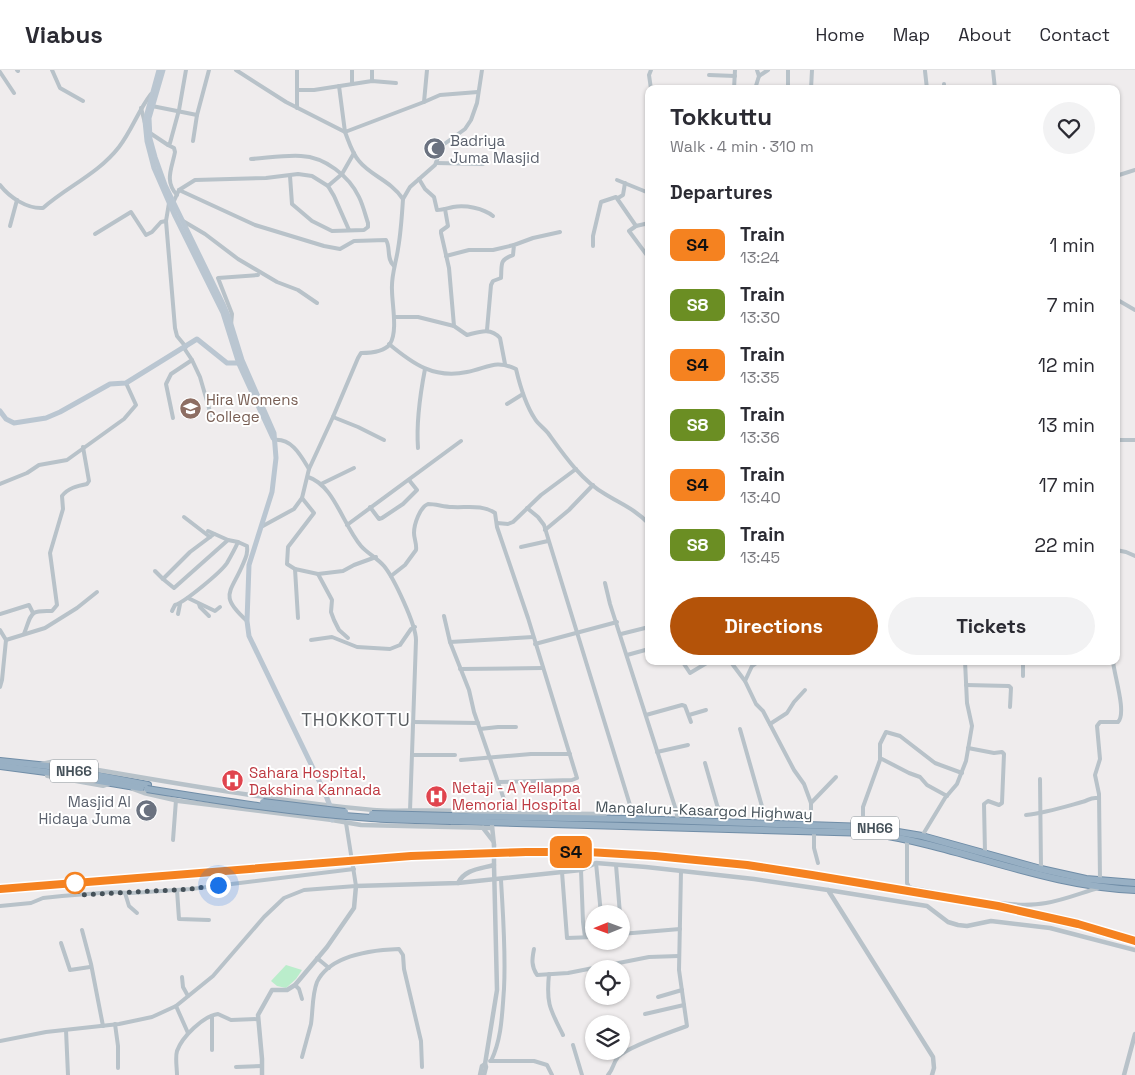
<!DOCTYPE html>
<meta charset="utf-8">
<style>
:root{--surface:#fff;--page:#f2f2f3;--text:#2b2b33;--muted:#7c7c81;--line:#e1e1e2;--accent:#b45309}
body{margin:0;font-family:"Space Grotesk",sans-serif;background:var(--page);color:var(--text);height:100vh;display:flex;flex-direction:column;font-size:19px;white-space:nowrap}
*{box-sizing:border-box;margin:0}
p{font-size:16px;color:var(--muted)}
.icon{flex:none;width:28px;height:28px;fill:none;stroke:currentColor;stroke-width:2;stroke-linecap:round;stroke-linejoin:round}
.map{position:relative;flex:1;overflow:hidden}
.side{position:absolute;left:645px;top:15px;width:475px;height:580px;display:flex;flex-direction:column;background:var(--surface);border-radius:10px;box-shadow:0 1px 4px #0004}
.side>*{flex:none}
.badge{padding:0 10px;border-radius:8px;font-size:18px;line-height:32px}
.needle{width:32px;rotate:269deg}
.buttons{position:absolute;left:585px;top:835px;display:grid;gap:10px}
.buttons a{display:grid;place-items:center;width:45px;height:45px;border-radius:50%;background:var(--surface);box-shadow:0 1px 4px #0004;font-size:25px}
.you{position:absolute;width:25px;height:25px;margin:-12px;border:4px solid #fff;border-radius:50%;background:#1a73e8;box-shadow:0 0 0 8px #1a73e833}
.map>.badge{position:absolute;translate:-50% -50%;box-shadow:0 0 0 2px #fff}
h2{padding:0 25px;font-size:19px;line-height:45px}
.round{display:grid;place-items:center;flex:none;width:52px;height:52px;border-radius:26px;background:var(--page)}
.summary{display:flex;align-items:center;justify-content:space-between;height:85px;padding:0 25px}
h1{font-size:24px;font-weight:700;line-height:38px}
.button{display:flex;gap:10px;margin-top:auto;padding:10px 25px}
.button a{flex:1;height:58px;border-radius:30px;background:var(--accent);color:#fff;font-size:20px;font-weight:700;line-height:58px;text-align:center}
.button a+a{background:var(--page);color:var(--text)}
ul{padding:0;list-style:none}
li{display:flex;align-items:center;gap:15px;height:60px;padding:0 25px}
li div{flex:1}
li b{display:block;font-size:19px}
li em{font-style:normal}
li .badge{min-width:55px;font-weight:700;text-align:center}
header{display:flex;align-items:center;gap:30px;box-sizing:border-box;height:70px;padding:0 25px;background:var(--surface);border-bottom:1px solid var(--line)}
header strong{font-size:24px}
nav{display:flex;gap:28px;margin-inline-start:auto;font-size:18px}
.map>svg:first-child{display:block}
</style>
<header>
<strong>Viabus</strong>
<nav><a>Home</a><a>Map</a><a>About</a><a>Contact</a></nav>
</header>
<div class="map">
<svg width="1135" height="1005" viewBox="0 0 1135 1005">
<rect width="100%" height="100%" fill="#efeced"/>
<!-- green -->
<polygon fill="#baedcb" points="286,895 302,900 296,909 286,918 277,916 271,911"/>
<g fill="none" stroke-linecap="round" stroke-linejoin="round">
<defs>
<g id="trunk">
<polyline points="0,691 48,696 148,715"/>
<polyline points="0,696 46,702 141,718"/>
<polyline points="452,746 632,749 868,757 922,766 1041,799 1086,809 1135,813"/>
<path d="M451,751l419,12c90,13 174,53 265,57"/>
</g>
</defs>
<!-- trunk casing -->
<use href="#trunk" stroke="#708da7" stroke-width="8"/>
<!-- minor -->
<g stroke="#b8c2c9" stroke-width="4">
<polyline points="17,0 18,1"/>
<polyline points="52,0 60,18 83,31"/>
<path d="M236,0l50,32 59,30c4,10 7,21 14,29 12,15 31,19 44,38 -1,16 -2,33 -5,50 -2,14 -7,27 -6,41 0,15 6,41 -2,54 -6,8 -19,9 -29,9l-3,5 -25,59 -24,52 -7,29 -8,11 -33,18"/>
<polyline points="297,0 297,38"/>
<polyline points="352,0 352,14"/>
<polyline points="372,0 372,11"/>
<polyline points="651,0 649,5 651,19"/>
<polyline points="993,0 995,19"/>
<polyline points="925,1 927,19"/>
<polyline points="0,2 14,23"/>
<polyline points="709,5 735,6"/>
<polyline points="759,6 768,0"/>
<polyline points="944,14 944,19"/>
<polyline points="339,16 345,62 424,32 427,0"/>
<polyline points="734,19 735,0"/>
<polyline points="755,19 759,6 757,0"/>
<polyline points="788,19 788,0"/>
<polyline points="811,19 812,0"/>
<polyline points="298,20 314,20 372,11 396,13"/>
<polyline points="424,32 440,25 478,22"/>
<polyline points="152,36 197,45"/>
<polyline points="141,38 145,53"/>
<polyline points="150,63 168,75 170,73 179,40 186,0"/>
<polyline points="193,71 197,45 209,0"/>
<path d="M168,75l6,3 1,4c-3,16 -11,29 2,43"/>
<path d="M251,89c16,-1 34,-4 50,-3 24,1 48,20 58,41 4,8 6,17 9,26v4l-4,3 -32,1 -20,-10 -20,-17 -2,-28"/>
<polyline points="436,93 483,94"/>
<polyline points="1116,106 1135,100"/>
<path d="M419,109l6,10 9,8 3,13c6,0 11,-2 16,-3 13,-2 30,1 40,9"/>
<polyline points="617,110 649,123"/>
<path d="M0,115c9,12 27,24 43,23 25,-22 55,-34 76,-61 13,-17 19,-36 32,-53"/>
<polyline points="328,116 334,126 349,160"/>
<path d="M179,120l76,35 69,21 16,3 14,-8 32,-1c5,8 0,19 8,26"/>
<polyline points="618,128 623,125 625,113"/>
<polyline points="403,129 410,117 435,95 443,75 465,59 471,50 477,33 482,0"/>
<polyline points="169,133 166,151 175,258 177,266 186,277"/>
<polyline points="173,133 179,120 195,110 266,108 298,104 312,106 328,116 342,104 354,83"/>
<polyline points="445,139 448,156 441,161 441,163 449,198 454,256"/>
<polyline points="183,151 205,164 238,189 277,212 298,220 317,233"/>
<polyline points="10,156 17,130"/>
<polyline points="636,156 649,153"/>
<polyline points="95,164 131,142 146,165 152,162 161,152 166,151"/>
<polyline points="593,176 593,166 601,132 616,127 636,156 629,161 649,188"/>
<polyline points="446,186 469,180 493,180 514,175"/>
<polyline points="1116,229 1135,240"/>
<path d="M394,247h24l36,9 13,9c12,-3 23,-8 33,3l5,26"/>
<polyline points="231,255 232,244 218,208 258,205"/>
<path d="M487,260l4,-45 2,-4 8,-3c1,-14 -2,-18 12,-23l1,-10 19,-7 27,-6"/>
<path d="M389,274c24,20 45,35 78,28 21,-4 28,-13 49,-3 4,17 9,35 19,50 3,5 9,9 13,14 16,22 33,47 57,61 16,10 30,15 44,30"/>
<polyline points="192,290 200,307 211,345"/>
<polyline points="507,334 523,324"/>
<polyline points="333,347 358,357 384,370"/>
<polyline points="173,348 166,314 171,304 192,290 184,278"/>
<path d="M274,370c18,-2 27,16 35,29"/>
<polyline points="1116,370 1135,370"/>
<path d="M418,378c-2,-27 2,-53 7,-79"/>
<path d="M308,407c26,8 35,48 53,69 6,7 16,12 23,20 10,12 32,59 32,74l-6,171"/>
<polyline points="0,414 27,403 39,395 67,390 124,349 136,335 126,313"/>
<polyline points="321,414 354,398"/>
<polyline points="370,437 379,449 382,448 403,434 417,420 409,410"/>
<polyline points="527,438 538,447 544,455 630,735 632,749"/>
<polyline points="184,447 210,467"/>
<polyline points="497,453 508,454 513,452 541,425 576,399"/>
<polyline points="347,455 461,371"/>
<polyline points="545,460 569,440 593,415"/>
<polyline points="208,461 228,470 238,472"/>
<polyline points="214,464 190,482 163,509 174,518 228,470"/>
<polyline points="521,477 548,471"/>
<polyline points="1116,480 1126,482 1135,486"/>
<polyline points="295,499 287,494 288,477 314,443 302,428"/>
<polyline points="155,501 163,509"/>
<polyline points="318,504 332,530 331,542 334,550 339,560 348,568"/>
<path d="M391,506l14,-11 11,-15c1,-6 -2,-11 -2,-17 0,-9 6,-26 14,-29 8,0 16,3 24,3 14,1 30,-3 43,6l2,14 31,91 49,160 -5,2 -73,2"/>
<polyline points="605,513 610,534 676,740 678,751"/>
<polyline points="188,528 215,541 220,537"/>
<polyline points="199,534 200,537 209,546"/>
<path d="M172,541l3,-6c10,-3 46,-33 52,-42 4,-7 8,-14 11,-21l9,4c1,7 -1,11 -4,18 -12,29 -25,31 4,57"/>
<polyline points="0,544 29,535 33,543"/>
<polyline points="178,544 180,534"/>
<polyline points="444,546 450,572 469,620 474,642 509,744"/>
<polyline points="298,548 295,499 318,504 343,501 354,495 376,487"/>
<polyline points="0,560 6,570 2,610 0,617"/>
<path d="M24,564c8,-21 5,-24 28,-23l5,-6 -7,-52 13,-44 -1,-13c6,-8 15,-10 25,-12l2,-3 -6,-34"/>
<polyline points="621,564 649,557"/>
<polyline points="6,570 45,558 77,538 97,522"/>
<polyline points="311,570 332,567 357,577 390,579 400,575 411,559 415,557"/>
<polyline points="450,572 533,567"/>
<polyline points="535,574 617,552"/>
<polyline points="627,585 649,579"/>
<polyline points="682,591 690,603 710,591"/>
<polyline points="730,591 745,611 756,634 763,641 794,700 804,714 811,733 811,755"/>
<polyline points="1023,591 1023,606"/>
<polyline points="460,599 543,598"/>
<polyline points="745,611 752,596 759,591"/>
<polyline points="966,615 1009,616 1011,618 1010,637"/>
<polyline points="646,645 682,635 685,636 691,652"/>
<polyline points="689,645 706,640"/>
<polyline points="414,652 478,653"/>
<polyline points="770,654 787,643 794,632 805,620"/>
<polyline points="480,659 498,657 516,657"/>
<polyline points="740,659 767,754"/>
<polyline points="968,678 994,683 1002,682 1004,684 1002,733 999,735 988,731 984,734 985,783"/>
<polyline points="657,682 688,675"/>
<polyline points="412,685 455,685"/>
<polyline points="880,688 909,703 920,707 927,715 947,726"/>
<polyline points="461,690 531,684 570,684"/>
<polyline points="705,693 717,735 725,753"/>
<polyline points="46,702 47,706 103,716 109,714"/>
<polyline points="1040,709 1041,799"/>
<polyline points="811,733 836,707"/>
<path d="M1026,745c19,-2 38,-8 56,-13 6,-1 8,-5 15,-4"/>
<polyline points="863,757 863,737 880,690 880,674 886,662 900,666 935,693 962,703"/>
<polyline points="814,762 814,778 818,793"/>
<polyline points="922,766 945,728 957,714 966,691 972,656 967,633 965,591"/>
<polyline points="173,770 176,730"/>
<path d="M907,770v43l2,4 3,1c38,6 97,22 134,15 18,-3 35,-10 52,-15"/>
<polyline points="596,793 601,844"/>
<polyline points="616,795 620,844"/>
<polyline points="581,800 583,852 585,867"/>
<polyline points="562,802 567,868 594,867"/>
<path d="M1100,810l-1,-86 -4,-19 5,-16 -3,-33 3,-4h18c9,-9 -4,-47 -5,-61"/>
<polyline points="177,820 179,849 209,850"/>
<polyline points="125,823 129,836 137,843"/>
<polyline points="0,836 31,833 43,828 62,826 113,822 132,823 191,819 354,799"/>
<polyline points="82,860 91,894 103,956"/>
<polyline points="621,864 680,859"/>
<polyline points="61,873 70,900 90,897"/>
<path d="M534,879c-2,10 -3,17 3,26l31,-2 81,-16 30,-1"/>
<polyline points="317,888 329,898"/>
<path d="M549,904c-3,30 1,35 14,61"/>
<polyline points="182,907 183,917 188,926"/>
<polyline points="295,915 299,919 302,929"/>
<polyline points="658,927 682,920"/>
<polyline points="176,936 188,963"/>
<polyline points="645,944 684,935"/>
<polyline points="212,946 212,980"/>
<polyline points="115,954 118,976 118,998"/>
<polyline points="66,960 68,1005"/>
<polyline points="0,971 46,962 119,954 152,947 176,936 213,906 264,847 284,828 304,820 356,816 346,753"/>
<polyline points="573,975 582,1005"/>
<path d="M302,987c3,-11 6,-22 9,-33 2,-14 1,-29 6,-42 13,-27 55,-32 82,-33l4,6 1,14 17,72 1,26"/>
<polyline points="490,991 534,991 547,995 552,1005"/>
<path d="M491,991c11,-23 11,-47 13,-72 2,-37 -1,-73 -3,-109"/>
<polyline points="236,997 262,996"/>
<path d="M177,1005c0,-7 -2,-17 0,-24 5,-14 26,-35 41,-37l13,6 27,-1"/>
<path d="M608,1005c5,-5 5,-12 10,-18 8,-9 55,-26 69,-31l-8,-56 2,-99"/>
</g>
<!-- tertiary -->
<g stroke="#b8c2c9" stroke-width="4.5">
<path d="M42,694l9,-2c107,18 214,38 322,48 24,3 101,-4 117,6"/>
<polyline points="133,719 144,723 179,731 332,750 361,755 492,758"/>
<polyline points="486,743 599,744 605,747"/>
<polyline points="492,756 494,775"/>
<polyline points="483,758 493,771"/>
<polyline points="458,813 581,800 596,793 646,797 754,809 828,820 933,987 934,998 932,1005"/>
<polyline points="828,820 927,836 948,852 958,855 967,856 991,851 1050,858 1135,880"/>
<path d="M262,1005v-16l-4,-44 14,-25h15l8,-5 32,-38 27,-39 2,-22 102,-3c7,-14 22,-14 36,-18l3,125 -12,74 1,3 -2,8"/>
<polyline points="480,1005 482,996 485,994"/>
<polyline points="1124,1005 1135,964"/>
</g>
<!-- secondary -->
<g stroke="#bac6d1" stroke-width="5">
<polyline points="159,0 145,51 147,71 154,98 175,146 223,243 239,294 273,368"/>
<polyline points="163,0 149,48 150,69 155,87 165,115 223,234 229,248 242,290 274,363 276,388 272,422 249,495 247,551 249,566 325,723 330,736 332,750"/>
<polyline points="0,341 6,349 14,353 46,348 60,342 110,314 126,313 197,269 227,293 240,293"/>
</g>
<!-- trunk -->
<use href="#trunk" stroke="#98b0c4" stroke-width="6"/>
<!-- rail -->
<polyline stroke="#afb2b7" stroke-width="1" points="0,819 411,786 525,782 588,782 655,786 747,795 812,805 998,836 1078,854 1135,871"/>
<defs>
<g id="trunk-bridge">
<path d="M147,719c74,12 149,24 224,29 26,2 53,2 80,3"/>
<polyline points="263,732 345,742"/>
<polyline points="372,744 452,746"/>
</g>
</defs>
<!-- trunk-bridge casing -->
<use href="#trunk-bridge" stroke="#708da7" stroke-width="8" stroke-linecap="butt"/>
<!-- tertiary-bridge -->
<polyline stroke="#b8c2c9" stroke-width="4.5" points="494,775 494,795"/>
<!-- trunk-bridge -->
<use href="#trunk-bridge" stroke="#98b0c4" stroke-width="6"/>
</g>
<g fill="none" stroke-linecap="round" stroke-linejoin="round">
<defs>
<polyline id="line" points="0,819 411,786 526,782 588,782 655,786 747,795 812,805 998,836 1078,854 1135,871"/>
</defs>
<!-- line casing -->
<use href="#line" stroke="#fff" stroke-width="11"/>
<!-- line -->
<use href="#line" stroke="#f58220" stroke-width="8"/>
<!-- walk -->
<polyline stroke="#455159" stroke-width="5" stroke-dasharray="0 9" points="75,813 79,825 191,819 218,815"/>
</g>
<!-- icons -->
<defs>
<symbol id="mosque-disc" viewBox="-11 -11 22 22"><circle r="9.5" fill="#6b7280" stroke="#fff"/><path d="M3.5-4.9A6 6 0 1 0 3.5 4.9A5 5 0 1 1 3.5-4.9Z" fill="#fff"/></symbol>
<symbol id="university-disc" viewBox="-11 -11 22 22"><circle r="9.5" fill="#8d6e63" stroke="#fff"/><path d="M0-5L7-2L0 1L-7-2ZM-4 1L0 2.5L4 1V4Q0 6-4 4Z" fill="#fff"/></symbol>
<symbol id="hospital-disc" viewBox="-11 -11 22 22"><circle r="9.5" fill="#e0444e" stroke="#fff"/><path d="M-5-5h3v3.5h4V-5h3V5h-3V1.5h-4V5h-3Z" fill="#fff"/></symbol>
</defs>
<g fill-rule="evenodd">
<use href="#mosque-disc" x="422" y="66" width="25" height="25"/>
<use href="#university-disc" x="178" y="326" width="25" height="25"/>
<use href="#hospital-disc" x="220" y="698" width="25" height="25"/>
<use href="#hospital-disc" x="424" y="714" width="25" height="25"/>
<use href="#mosque-disc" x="134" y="728" width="25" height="25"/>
</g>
<!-- markers -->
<circle fill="#fff" stroke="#f58220" stroke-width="2.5" cx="75" cy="813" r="10"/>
<g text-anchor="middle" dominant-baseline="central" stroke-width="4" stroke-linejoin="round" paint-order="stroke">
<!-- shield labels -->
<g fill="#fff" stroke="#7d858b" stroke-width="1">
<rect x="50" y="689.5" width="48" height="23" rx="4"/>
<rect x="851" y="746.5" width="48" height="23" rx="4"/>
</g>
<g font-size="14" font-weight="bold" fill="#455159">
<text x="74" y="701">NH66</text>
<text x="875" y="758">NH66</text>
</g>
<!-- worship labels -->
<g font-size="15" fill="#5b616d" stroke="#fff" text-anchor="start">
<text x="450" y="70">Badriya<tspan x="450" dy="17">Juma Masjid</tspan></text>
<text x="131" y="731" text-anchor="end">Masjid Al<tspan x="131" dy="17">Hidaya Juma</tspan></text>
</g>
<!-- education labels -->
<g font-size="15" fill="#785e54" stroke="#fff" text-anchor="start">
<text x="206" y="329">Hira Womens<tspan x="206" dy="17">College</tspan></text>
</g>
<!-- health labels -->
<g font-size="15" fill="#be3a42" stroke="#fff" text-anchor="start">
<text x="249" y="702">Sahara Hospital,<tspan x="249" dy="17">Dakshina Kannada</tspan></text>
<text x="452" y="717">Netaji - A Yellappa<tspan x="452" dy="17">Memorial Hospital</tspan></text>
</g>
<!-- street labels -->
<g font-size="15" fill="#455159" stroke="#fff">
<text transform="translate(704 740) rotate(2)">Mangaluru-Kasargod Highway</text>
</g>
<!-- quarter labels -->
<g font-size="18" letter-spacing="1" fill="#595d61" stroke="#fff">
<text x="356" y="649">THOKKOTTU</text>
</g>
</g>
</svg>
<div class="buttons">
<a><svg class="needle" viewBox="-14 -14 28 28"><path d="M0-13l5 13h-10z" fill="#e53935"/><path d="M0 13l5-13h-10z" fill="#7c7c81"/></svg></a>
<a><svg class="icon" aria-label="locate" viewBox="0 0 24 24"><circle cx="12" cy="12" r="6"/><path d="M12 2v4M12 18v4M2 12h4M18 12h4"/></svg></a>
<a><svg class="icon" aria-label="layers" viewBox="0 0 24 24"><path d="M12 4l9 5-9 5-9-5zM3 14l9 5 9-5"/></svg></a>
</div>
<div class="you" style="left:218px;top:815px"></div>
<b class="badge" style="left:571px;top:782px;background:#f58220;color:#111">S4</b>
<section class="side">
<div class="summary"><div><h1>Tokkuttu</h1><p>Walk · 4 min · 310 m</p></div><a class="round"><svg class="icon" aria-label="heart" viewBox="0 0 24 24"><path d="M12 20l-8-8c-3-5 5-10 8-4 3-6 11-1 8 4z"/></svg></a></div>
<h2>Departures</h2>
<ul>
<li><span class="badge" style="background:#f58220;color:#111">S4</span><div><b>Train</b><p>13:24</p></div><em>1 min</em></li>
<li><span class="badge" style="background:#6b8e23;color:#fff">S8</span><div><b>Train</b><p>13:30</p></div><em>7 min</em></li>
<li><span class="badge" style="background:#f58220;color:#111">S4</span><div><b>Train</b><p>13:35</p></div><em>12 min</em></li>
<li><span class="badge" style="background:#6b8e23;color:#fff">S8</span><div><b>Train</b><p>13:36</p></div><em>13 min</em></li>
<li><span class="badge" style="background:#f58220;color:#111">S4</span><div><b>Train</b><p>13:40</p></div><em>17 min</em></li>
<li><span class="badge" style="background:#6b8e23;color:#fff">S8</span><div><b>Train</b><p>13:45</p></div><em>22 min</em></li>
</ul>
<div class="button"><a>Directions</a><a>Tickets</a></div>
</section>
</div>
